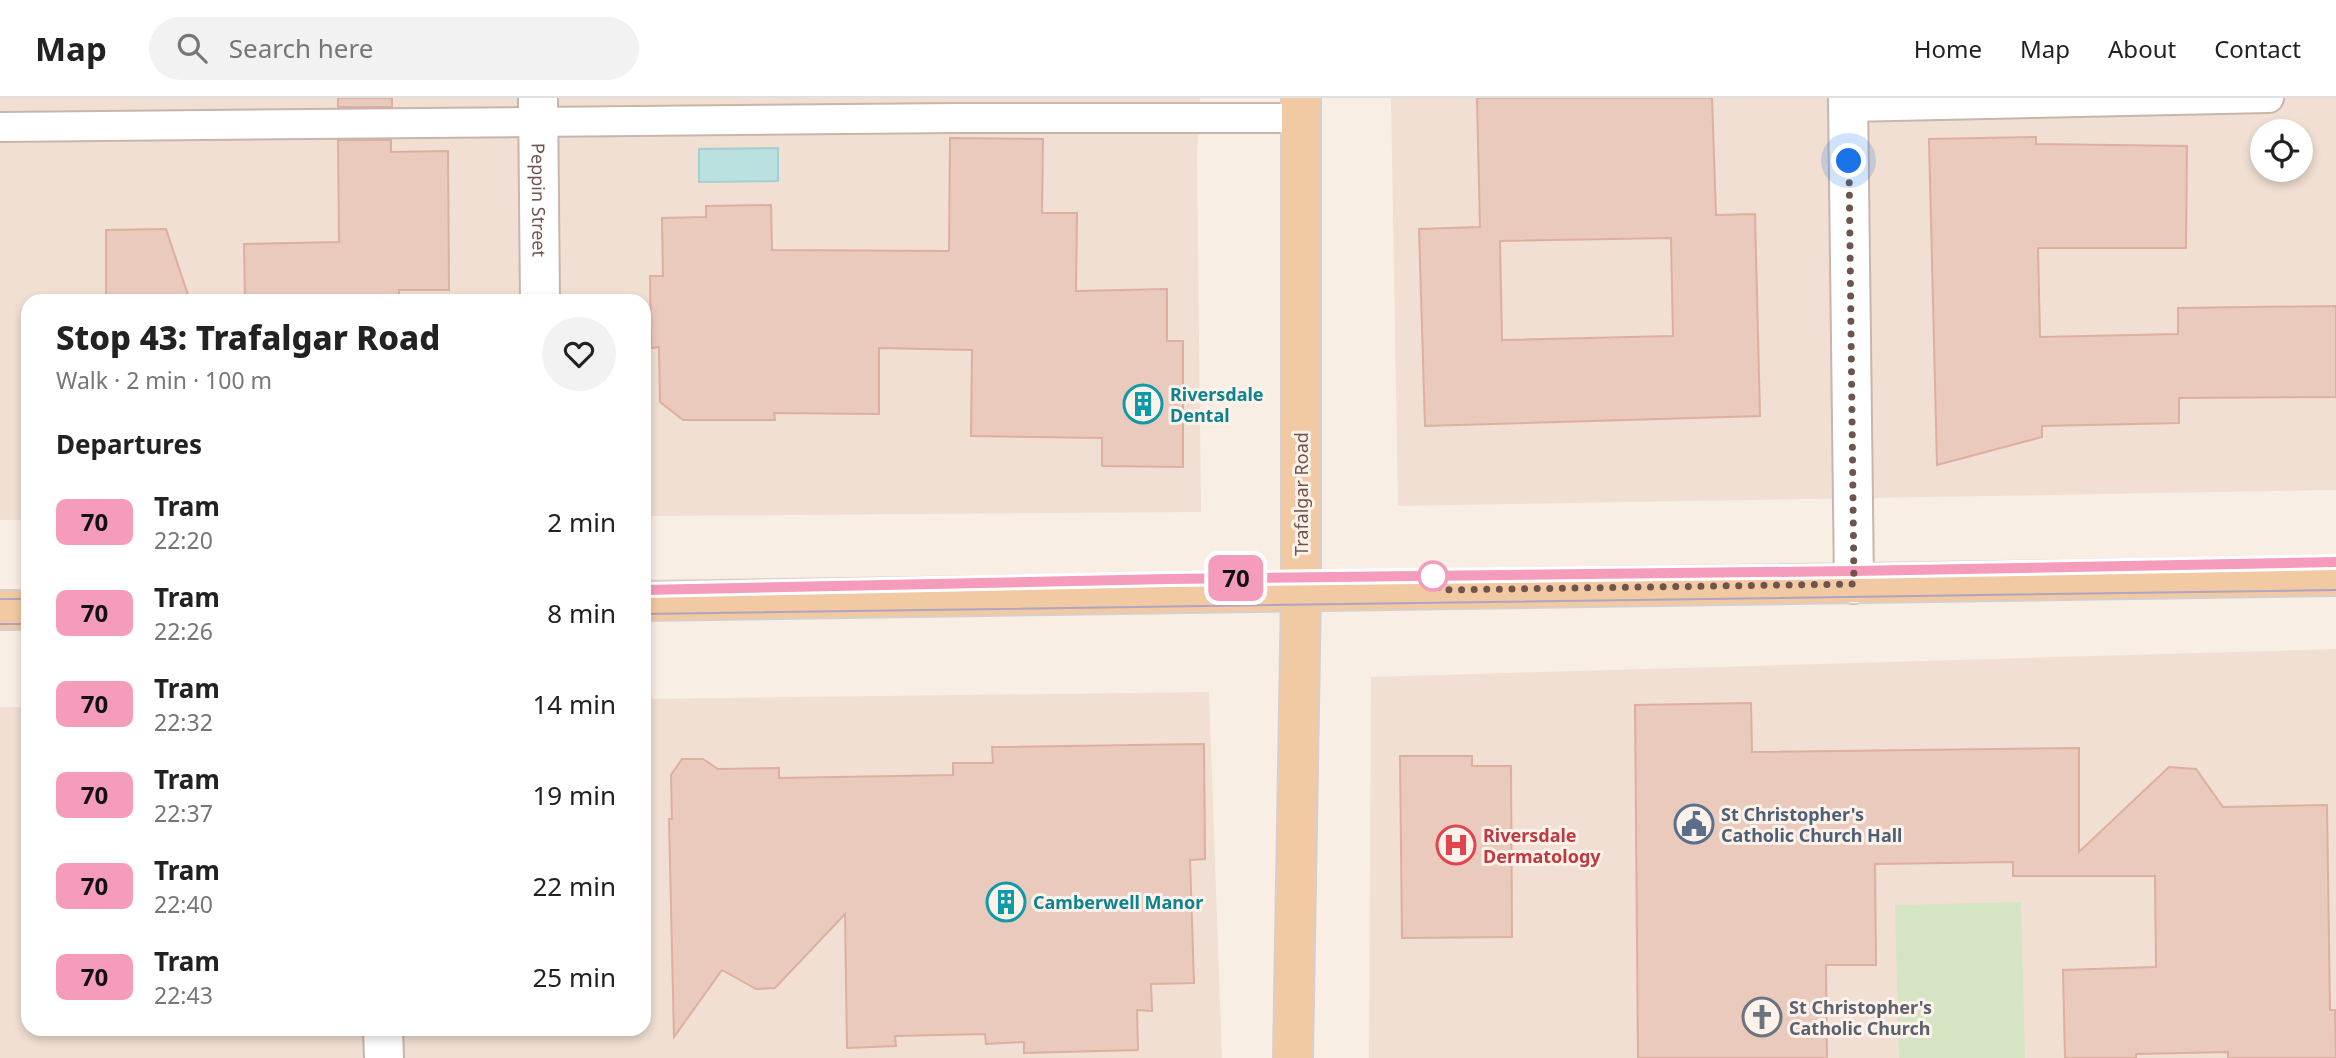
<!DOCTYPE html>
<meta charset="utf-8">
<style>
:root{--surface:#fff;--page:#f2f2f2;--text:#222;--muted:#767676;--line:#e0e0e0}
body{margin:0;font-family:"Noto Sans",sans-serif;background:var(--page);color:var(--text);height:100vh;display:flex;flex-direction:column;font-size:26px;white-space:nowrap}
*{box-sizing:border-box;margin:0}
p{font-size:23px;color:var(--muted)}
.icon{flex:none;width:38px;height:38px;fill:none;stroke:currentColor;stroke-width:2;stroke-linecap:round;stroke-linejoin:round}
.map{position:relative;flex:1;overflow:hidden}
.drawer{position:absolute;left:21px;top:196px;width:630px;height:742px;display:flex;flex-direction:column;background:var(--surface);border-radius:21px;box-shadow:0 4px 10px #0003}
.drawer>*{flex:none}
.badge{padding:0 14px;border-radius:10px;font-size:24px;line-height:46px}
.fabs{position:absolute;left:2250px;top:21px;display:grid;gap:14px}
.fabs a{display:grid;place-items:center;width:63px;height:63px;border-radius:50%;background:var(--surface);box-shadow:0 4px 10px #0003;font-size:35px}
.you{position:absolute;width:35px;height:35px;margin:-18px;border:5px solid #fff;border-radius:50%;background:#1a73e8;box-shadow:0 0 0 10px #1a73e833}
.map>.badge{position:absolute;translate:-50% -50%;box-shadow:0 0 0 4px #fff}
h2{padding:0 35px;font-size:26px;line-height:63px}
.round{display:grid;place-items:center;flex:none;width:74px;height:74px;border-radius:37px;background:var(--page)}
.headline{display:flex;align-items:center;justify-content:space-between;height:119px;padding:0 35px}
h1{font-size:33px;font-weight:800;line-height:52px}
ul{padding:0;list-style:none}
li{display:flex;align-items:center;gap:21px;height:91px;padding:0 35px}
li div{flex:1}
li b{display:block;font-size:26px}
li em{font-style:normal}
li .badge{min-width:77px;font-weight:700;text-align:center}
header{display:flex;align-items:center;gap:42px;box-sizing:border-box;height:98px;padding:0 35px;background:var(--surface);border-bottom:2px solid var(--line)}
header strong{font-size:33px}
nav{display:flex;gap:38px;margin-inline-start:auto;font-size:24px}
.search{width:490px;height:63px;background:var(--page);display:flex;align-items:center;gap:18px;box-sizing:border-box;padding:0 24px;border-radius:38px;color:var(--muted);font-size:26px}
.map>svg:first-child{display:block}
</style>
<header>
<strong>Map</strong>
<div class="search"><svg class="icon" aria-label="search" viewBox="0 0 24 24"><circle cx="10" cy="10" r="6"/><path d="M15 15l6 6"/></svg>Search here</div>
<nav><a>Home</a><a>Map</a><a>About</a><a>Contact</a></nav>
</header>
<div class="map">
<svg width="2336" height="960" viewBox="0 0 2336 960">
<rect width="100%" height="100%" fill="#f9eee3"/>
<!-- residential -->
<g fill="#f0dfd2" fill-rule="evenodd">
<polygon points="0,0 1200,0 1197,56 1201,414 644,418 644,203 28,203 28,422 0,422"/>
<path d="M1391,0h945v392l-938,16zM2263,33h38v39h-38z"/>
<polygon points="2336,551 2336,960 1369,960 1371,579"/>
<polygon points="1209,594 1222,960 0,960 0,609 28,609 28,931 644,931 644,601"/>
</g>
<!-- green -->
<polygon fill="#d5e5c4" points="2021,804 2025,960 1899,960 1895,807"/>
<!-- water -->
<polygon fill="#bae0e0" stroke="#a2d0d0" stroke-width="2" points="778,50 778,83 699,84 699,51"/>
<!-- building -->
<g fill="#ebcabe" stroke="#dcafa0" stroke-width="2" fill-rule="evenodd">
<rect x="338" y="0" width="54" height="9"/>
<path d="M1477,0h235l4,117 39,-1 5,202 -335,10 -6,-197 61,-2zM1671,140l2,98 -171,4 -2,-99z"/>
<polygon points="2036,39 2036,46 2187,48 2186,150 2038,150 2040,239 2178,236 2178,210 2336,208 2336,299 2179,300 2179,325 2042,328 2042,339 1937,367 1929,41"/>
<polygon points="950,40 1043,41 1042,115 1077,115 1076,193 1167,191 1167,243 1183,243 1183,369 1102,368 1102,340 971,338 972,252 879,250 879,316 774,315 775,322 683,322 660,304 659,249 651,250 650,178 663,178 662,120 706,119 706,108 771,107 772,152 949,153"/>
<polygon points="338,42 391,42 391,54 448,53 449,192 399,192 399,203 245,203 244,146 339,144"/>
<polygon points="166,131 190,203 106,203 106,132"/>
<polygon points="1751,605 1752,654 2079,650 2079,754 2169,669 2196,671 2223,709 2327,707 2330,912 2335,912 2336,960 2228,960 2228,954 2136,956 2136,960 2065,960 2063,872 2156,869 2155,778 2013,778 2013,764 1875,766 1876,867 1826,867 1827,960 1638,960 1635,607"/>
<polygon points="1204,646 1205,761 1190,762 1194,885 1151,886 1152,913 1137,912 1138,952 1024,955 1024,944 986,946 985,936 895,938 896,948 847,950 845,816 775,890 756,891 722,872 674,939 669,721 672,721 671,677 682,661 703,661 718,671 779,670 779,680 953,677 953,665 993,665 992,649"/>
<polygon points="1400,658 1472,658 1472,668 1511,668 1512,839 1402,840"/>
</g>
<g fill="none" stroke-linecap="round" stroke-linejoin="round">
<defs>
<g id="service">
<polyline points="1848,9 2269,0"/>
<polyline points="0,29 957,20 1300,20"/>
</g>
<g id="minor">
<path id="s1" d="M538,0l2,203"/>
<polyline points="1848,0 1854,486"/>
<polyline points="383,931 384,960"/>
</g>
<g id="primary">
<polyline points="644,503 2336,478"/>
<polyline points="0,512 28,512"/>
<polyline points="1293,960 1301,494 1301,0"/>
</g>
</defs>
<!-- service casing -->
<use href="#service" stroke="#c8b5ab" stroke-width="32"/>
<!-- minor casing -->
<use href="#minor" stroke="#c8b5ab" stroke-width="42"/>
<!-- primary casing -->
<use href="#primary" stroke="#d6cfcd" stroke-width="42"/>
<!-- service -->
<use href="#service" stroke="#fff" stroke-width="28"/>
<!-- minor -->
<use href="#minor" stroke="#fff" stroke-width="38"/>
<!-- primary -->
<use href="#primary" stroke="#f1c9a2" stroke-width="38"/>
<!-- tram -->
<g stroke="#afa4c1" stroke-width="2">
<polyline points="644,492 1168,481 1854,473 2336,464"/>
<polyline points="0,501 28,501"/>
<polyline points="644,516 2336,492"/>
<polyline points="0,526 28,526"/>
</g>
</g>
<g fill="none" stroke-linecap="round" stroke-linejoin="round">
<defs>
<polyline id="line" points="644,492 1168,481 1854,473 2336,464"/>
</defs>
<!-- line casing -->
<use href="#line" stroke="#fff" stroke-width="16"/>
<!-- line -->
<use href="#line" stroke="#f59bbb" stroke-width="10"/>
<!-- walk -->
<polyline stroke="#6e544c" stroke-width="7" stroke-dasharray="0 12.6" points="1433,478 1439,492 1854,486 1849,63"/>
</g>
<!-- icons -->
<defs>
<symbol id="building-ring" viewBox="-11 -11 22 22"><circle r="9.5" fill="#fdf2e9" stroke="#0f9aa8" stroke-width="1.5"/><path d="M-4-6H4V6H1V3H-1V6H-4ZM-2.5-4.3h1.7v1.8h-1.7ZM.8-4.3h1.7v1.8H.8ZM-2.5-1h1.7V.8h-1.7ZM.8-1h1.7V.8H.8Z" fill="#0f9aa8"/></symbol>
<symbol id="civic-ring" viewBox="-11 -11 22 22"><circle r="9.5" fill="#fdf2e9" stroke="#5c6f8a" stroke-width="1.5"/><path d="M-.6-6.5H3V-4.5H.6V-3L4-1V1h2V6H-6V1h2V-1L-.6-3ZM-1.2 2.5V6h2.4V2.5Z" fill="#5c6f8a"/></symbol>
<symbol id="hospital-ring" viewBox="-11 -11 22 22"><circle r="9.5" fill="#fdf2e9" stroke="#e0444e" stroke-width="1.5"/><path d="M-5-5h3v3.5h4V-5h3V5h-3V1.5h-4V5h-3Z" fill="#e0444e"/></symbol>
<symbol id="church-ring" viewBox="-11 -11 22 22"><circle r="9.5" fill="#fdf2e9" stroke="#6b7280" stroke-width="1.5"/><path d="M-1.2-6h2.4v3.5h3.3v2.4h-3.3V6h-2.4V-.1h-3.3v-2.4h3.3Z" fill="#6b7280"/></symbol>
</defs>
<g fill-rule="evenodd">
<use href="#building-ring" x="1121" y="284" width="44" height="44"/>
<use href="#civic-ring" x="1672" y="704" width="44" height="44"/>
<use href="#hospital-ring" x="1434" y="725" width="44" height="44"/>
<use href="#building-ring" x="984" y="782" width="44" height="44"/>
<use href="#church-ring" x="1740" y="897" width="44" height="44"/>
</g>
<!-- markers -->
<circle fill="#fff" stroke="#f59bbb" stroke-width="3.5" cx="1433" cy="478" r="14"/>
<g text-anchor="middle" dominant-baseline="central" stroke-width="6" stroke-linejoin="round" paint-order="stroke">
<!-- street labels -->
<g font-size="18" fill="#6e544c" stroke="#fdf2e9">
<text stroke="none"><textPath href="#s1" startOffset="102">Peppin Street</textPath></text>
<text transform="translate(1301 396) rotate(-90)">Trafalgar Road</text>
</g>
<!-- culture labels -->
<g font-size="18" font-weight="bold" fill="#0d838f" stroke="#fdf2e9" text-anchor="start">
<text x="1170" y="296">Riversdale<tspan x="1170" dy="21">Dental</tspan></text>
<text x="1033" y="804">Camberwell Manor</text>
</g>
<!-- service labels -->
<g font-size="18" font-weight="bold" fill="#4e5e75" stroke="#fdf2e9" text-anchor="start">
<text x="1721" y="716">St Christopher's<tspan x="1721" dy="21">Catholic Church Hall</tspan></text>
</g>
<!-- health labels -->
<g font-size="18" font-weight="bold" fill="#be3a42" stroke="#fdf2e9" text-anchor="start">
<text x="1483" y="737">Riversdale<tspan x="1483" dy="21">Dermatology</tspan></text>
</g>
<!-- worship labels -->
<g font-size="18" font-weight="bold" fill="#5b616d" stroke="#fdf2e9" text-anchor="start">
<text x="1789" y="909">St Christopher's<tspan x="1789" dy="21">Catholic Church</tspan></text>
</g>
</g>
</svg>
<div class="fabs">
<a><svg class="icon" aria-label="locate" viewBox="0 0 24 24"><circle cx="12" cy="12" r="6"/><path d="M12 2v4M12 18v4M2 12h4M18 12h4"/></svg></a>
</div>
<div class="you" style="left:1849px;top:63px"></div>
<b class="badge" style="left:1236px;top:480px;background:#f59bbb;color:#111">70</b>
<section class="drawer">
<div class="headline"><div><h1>Stop 43: Trafalgar Road</h1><p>Walk · 2 min · 100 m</p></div><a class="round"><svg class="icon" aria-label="heart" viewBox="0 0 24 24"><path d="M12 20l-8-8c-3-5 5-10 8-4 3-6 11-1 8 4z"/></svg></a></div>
<h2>Departures</h2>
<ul>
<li><span class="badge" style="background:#f59bbb;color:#111">70</span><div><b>Tram</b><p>22:20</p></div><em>2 min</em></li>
<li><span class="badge" style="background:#f59bbb;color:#111">70</span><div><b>Tram</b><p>22:26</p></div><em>8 min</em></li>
<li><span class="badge" style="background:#f59bbb;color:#111">70</span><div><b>Tram</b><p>22:32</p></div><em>14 min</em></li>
<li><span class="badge" style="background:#f59bbb;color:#111">70</span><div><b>Tram</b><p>22:37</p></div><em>19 min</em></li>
<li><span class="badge" style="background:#f59bbb;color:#111">70</span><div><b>Tram</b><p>22:40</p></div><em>22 min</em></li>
<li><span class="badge" style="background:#f59bbb;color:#111">70</span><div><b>Tram</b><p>22:43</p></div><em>25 min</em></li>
</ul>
</section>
</div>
